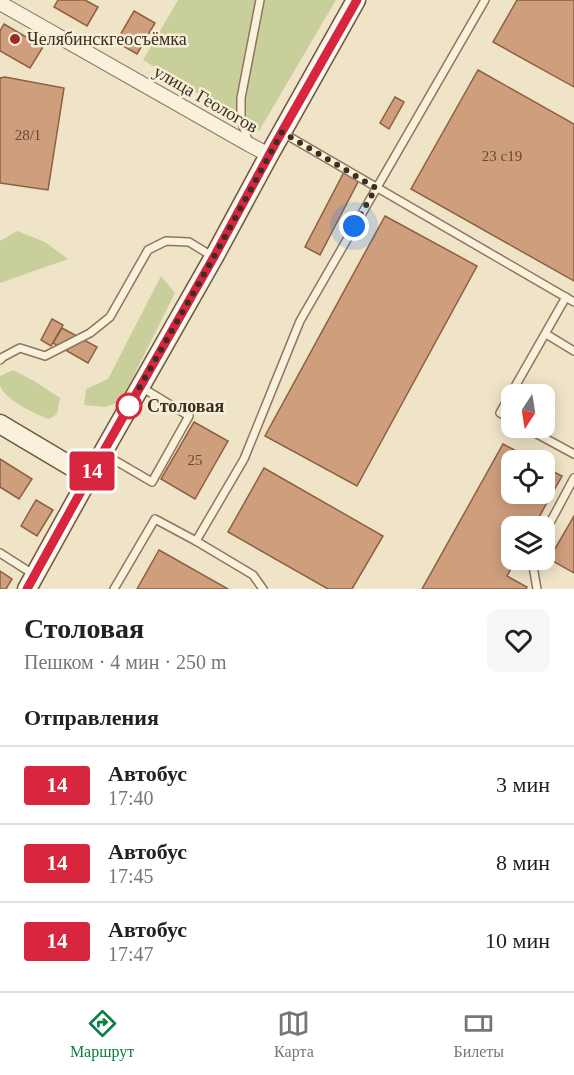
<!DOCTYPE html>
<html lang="ru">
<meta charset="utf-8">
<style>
:root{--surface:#fff;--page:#f6f6f6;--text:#222;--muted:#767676;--line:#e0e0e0;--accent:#0b8043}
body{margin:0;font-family:Georgia,serif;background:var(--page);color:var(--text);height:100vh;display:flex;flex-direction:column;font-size:22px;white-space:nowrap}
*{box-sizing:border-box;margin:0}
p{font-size:20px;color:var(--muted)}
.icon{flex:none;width:33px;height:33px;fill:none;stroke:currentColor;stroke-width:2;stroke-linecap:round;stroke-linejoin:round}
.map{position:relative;height:589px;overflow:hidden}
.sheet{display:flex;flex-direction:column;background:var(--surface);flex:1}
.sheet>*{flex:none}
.badge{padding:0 12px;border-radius:4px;font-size:21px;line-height:39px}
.needle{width:39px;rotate:192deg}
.tools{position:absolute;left:501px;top:384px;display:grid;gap:12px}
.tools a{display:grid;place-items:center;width:54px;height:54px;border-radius:12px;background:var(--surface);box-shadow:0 3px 15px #0003;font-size:30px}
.you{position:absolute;width:30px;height:30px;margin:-15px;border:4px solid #fff;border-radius:50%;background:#1a73e8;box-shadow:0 0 0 9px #1a73e833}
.map>.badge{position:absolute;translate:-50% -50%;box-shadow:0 0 0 3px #fff}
h2{padding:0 24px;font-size:22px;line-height:54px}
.round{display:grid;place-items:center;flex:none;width:63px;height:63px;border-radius:12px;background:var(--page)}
.summary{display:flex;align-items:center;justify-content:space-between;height:102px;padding:0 24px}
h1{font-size:28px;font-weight:700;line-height:45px}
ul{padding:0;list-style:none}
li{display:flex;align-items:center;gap:18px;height:78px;padding:0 24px;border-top:2px solid var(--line)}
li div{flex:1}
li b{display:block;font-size:22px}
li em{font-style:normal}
li .badge{min-width:66px;font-weight:700;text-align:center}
.menu{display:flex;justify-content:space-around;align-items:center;height:84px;border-top:2px solid var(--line);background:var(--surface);font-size:16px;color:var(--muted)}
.menu a{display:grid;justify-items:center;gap:3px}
.menu .current{color:var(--accent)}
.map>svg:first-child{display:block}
</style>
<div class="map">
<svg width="574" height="589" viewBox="0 0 574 589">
<rect width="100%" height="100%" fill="#f0e4c8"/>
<!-- green -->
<g fill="#c9cf9b">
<polygon points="178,0 336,0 259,131 143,60"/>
<polygon points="17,231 45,242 68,259 0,283 0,241"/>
<polygon points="161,276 175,293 121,401 106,407 84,405 86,389 108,379"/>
<path d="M13,370l21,11 26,17 -3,16 -8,5c-14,-5 -44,-19 -49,-33 0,-1 0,-9 0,-10z"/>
</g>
<!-- building -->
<g fill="#cf9f7d" stroke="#8d5f41" stroke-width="1.5">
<polygon points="58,0 85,0 98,7 87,26 54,7"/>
<polygon points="517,0 574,0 574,87 493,42"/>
<polygon points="134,11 155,23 137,54 116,42"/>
<polygon points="4,24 43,47 30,68 0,51 0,31"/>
<polygon points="478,70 574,124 574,281 411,189"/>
<polygon points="5,77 64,88 48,190 0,183 0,78"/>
<polygon points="395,97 404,102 389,129 380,123"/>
<polygon points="344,172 359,180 320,255 305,247"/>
<polygon points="385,216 477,266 357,486 265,436"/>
<polygon points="52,319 63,325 51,346 41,340"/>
<polygon points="62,328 97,347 88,363 53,343"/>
<polygon points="194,422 228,441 195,499 161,479"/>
<polygon points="503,444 533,460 512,460 512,494 544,494 544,467 562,476 534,526 512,526 512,560 516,560 507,576 527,587 526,589 422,589"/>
<polygon points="0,459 32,479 19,499 0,487"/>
<polygon points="264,468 383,536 352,589 328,589 228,532"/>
<polygon points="36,500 53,510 37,536 21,526"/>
<polygon points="574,516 574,573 549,559"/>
<polygon points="159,550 228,589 137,589"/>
<polygon points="0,571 12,579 6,589 0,589"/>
</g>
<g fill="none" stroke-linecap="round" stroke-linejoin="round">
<defs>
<g id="lane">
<polyline points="283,133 574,302"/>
<polyline points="249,143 241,120 241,98 260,0"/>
<polyline points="546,334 574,351"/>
<polyline points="0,360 3,357 20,348 45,356 90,333 110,317 148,250 166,241 189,242 207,253 213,254"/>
<polyline points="512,420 500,413 566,297"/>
<polyline points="526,428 574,454"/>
<polyline points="104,454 152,482 189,416 141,387"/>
<polyline points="544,534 574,478"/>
<polyline points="196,541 253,575 263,589"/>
<polyline points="0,553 33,574"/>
<polyline points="532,560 537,589"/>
<polyline points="114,589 155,519 196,541 244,459 300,321 485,0"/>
</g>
<polyline id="street" points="0,3 250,145 269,155"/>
<g id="secondary">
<polyline points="0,424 89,477"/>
<polyline points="27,589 89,477 215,255 269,155 356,0"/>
</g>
</defs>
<!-- lane casing -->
<use href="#lane" stroke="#8d765c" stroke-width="10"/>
<!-- street casing -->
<use href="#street" stroke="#8d765c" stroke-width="16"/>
<!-- secondary casing -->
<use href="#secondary" stroke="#6f573f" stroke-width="21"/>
<!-- lane -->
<use href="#lane" stroke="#faf1dc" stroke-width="7"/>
<!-- street -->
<use href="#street" stroke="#faf1dc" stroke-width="14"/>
<!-- secondary -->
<use href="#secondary" stroke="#faf1dc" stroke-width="18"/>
</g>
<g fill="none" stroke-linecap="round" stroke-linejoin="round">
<defs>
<polyline id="line" points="27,589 89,477 215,255 275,144 357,0"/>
</defs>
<!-- line casing -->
<use href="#line" stroke="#fff" stroke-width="14"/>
<!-- line -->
<use href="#line" stroke="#d7263d" stroke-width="9"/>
<!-- walk -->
<polyline stroke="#3d2e20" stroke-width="6" stroke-dasharray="0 10.8" points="129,406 215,255 282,132 376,188 354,226"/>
</g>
<!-- markers -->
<circle fill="#9e2a2b" stroke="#f7eed8" stroke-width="2" cx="15" cy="39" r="6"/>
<circle fill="#fff" stroke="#d7263d" stroke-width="3" cx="129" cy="406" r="12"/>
<g text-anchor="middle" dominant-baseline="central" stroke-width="5" stroke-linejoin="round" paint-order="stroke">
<!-- number labels -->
<g font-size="15" fill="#624a37">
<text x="28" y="135">28/1</text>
<text x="502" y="156">23 с19</text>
<text x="195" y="460">25</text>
</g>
<!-- poi labels -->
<g font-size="18" fill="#3d2e20" stroke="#f7eed8" text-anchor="start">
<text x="27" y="39">Челябинскгеосъёмка</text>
</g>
<!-- street labels -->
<g font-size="18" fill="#3d2e20" stroke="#f7eed8">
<text transform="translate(206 99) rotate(30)">улица Геологов</text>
</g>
<!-- stop labels -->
<g font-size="18" font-weight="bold" fill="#3d2e20" stroke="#f7eed8" text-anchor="start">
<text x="147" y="406">Столовая</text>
</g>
</g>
</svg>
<div class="tools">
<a><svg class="needle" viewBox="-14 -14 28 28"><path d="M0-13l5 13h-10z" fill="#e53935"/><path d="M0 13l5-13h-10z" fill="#767676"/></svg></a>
<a><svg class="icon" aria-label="locate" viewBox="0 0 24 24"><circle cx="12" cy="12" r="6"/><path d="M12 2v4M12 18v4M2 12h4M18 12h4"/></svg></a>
<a><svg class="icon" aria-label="layers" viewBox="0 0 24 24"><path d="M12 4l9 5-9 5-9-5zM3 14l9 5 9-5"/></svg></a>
</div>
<div class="you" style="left:354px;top:226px"></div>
<b class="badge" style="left:92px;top:471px;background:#d7263d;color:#fff">14</b>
</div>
<section class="sheet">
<div class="summary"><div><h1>Столовая</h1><p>Пешком · 4 мин · 250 m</p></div><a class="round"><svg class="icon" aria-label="heart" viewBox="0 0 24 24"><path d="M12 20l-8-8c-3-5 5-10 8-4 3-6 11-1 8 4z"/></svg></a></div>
<h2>Отправления</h2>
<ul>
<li><span class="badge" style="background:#d7263d;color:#fff">14</span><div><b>Автобус</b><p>17:40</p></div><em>3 мин</em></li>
<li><span class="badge" style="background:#d7263d;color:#fff">14</span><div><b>Автобус</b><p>17:45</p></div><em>8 мин</em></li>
<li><span class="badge" style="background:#d7263d;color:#fff">14</span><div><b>Автобус</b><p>17:47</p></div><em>10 мин</em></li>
</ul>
</section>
<nav class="menu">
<a class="current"><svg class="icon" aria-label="directions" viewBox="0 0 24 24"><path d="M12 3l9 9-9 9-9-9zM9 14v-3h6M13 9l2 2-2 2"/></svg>Маршрут</a>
<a><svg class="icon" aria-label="map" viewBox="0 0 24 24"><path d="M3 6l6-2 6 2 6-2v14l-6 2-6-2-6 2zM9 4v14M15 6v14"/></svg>Карта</a>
<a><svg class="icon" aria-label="tickets" viewBox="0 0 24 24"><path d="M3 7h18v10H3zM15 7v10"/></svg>Билеты</a>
</nav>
